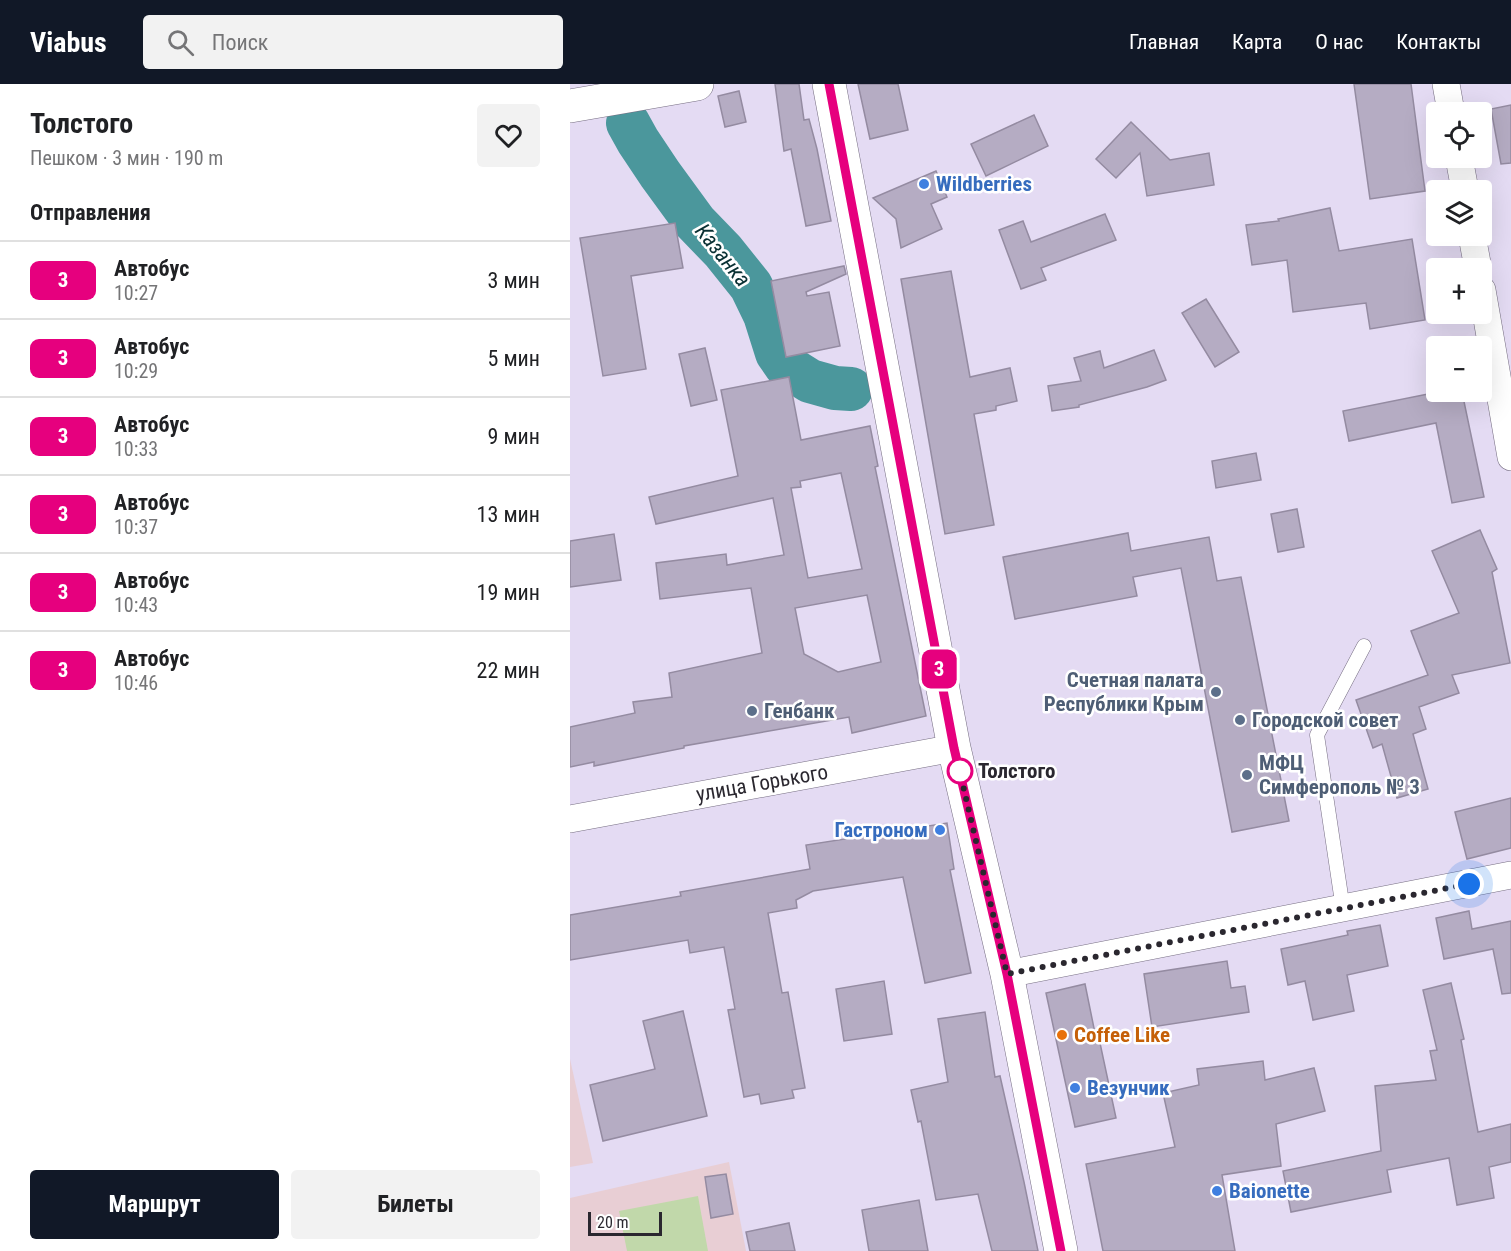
<!DOCTYPE html>
<html lang="ru">
<meta charset="utf-8">
<style>
:root{--surface:#fff;--page:#f2f2f2;--text:#202124;--muted:#757577;--line:#e0e0e0;--accent:#111827}
body{margin:0;font-family:"Roboto Condensed",sans-serif;background:var(--page);color:var(--text);height:100vh;display:flex;flex-direction:column;font-size:22px;white-space:nowrap}
*{box-sizing:border-box;margin:0}
p{font-size:20px;color:var(--muted)}
.icon{flex:none;width:33px;height:33px;fill:none;stroke:currentColor;stroke-width:2;stroke-linecap:round;stroke-linejoin:round}
.map{position:relative;flex:1;overflow:hidden}
.side{display:flex;flex-direction:column;background:var(--surface);width:570px}
.side>*{flex:none}
.badge{padding:0 12px;border-radius:9px;font-size:21px;line-height:39px}
.tools{position:absolute;left:856px;top:18px;display:grid;gap:12px}
.tools a{display:grid;place-items:center;width:66px;height:66px;border-radius:6px;background:var(--surface);box-shadow:0 6px 24px #0002;font-size:30px}
.scale{position:absolute;left:18px;bottom:15px;width:74px;box-sizing:border-box;padding-left:6px;border:3px solid #2a272f;border-top:0;font-size:16px;line-height:21px;white-space:nowrap;color:#2a272f;-webkit-text-stroke:4px #fff;paint-order:stroke}
.you{position:absolute;width:30px;height:30px;margin:-15px;border:4px solid #fff;border-radius:50%;background:#1a73e8;box-shadow:0 0 0 9px #1a73e833}
.map>.badge{position:absolute;translate:-50% -50%;box-shadow:0 0 0 3px #fff}
h2{padding:0 30px;font-size:22px;line-height:54px}
.round{display:grid;place-items:center;flex:none;width:63px;height:63px;border-radius:6px;background:var(--page)}
.overview{display:flex;align-items:center;justify-content:space-between;height:102px;padding:0 30px}
h1{font-size:28px;font-weight:700;line-height:45px}
.cta{display:flex;gap:12px;margin-top:auto;padding:12px 30px}
.cta a{flex:1;height:69px;border-radius:6px;background:var(--accent);color:#fff;font-size:24px;font-weight:700;line-height:69px;text-align:center}
.cta a+a{background:var(--page);color:var(--text)}
ul{padding:0;list-style:none}
li{display:flex;align-items:center;gap:18px;height:78px;padding:0 30px;border-top:2px solid var(--line)}
li div{flex:1}
li b{display:block;font-size:22px}
li em{font-style:normal}
li .badge{min-width:66px;font-weight:700;text-align:center}
header{display:flex;align-items:center;gap:36px;box-sizing:border-box;height:84px;padding:0 30px;background:var(--accent);color:#fff}
header strong{font-size:28px}
nav{display:flex;gap:33px;margin-inline-start:auto;font-size:21px}
.search{width:420px;height:54px;background:var(--page);display:flex;align-items:center;gap:15px;box-sizing:border-box;padding:0 21px;border-radius:6px;color:var(--muted);font-size:22px}
main{display:flex;flex:1;min-height:0}
.map>svg:first-child{display:block}
</style>
<header>
<strong>Viabus</strong>
<div class="search"><svg class="icon" aria-label="search" viewBox="0 0 24 24"><circle cx="10" cy="10" r="6"/><path d="M15 15l6 6"/></svg>Поиск</div>
<nav><a>Главная</a><a>Карта</a><a>О нас</a><a>Контакты</a></nav>
</header>
<main>
<section class="side">
<div class="overview"><div><h1>Толстого</h1><p>Пешком · 3 мин · 190 m</p></div><a class="round"><svg class="icon" aria-label="heart" viewBox="0 0 24 24"><path d="M12 20l-8-8c-3-5 5-10 8-4 3-6 11-1 8 4z"/></svg></a></div>
<h2>Отправления</h2>
<ul>
<li><span class="badge" style="background:#e6007e;color:#fff">3</span><div><b>Автобус</b><p>10:27</p></div><em>3 мин</em></li>
<li><span class="badge" style="background:#e6007e;color:#fff">3</span><div><b>Автобус</b><p>10:29</p></div><em>5 мин</em></li>
<li><span class="badge" style="background:#e6007e;color:#fff">3</span><div><b>Автобус</b><p>10:33</p></div><em>9 мин</em></li>
<li><span class="badge" style="background:#e6007e;color:#fff">3</span><div><b>Автобус</b><p>10:37</p></div><em>13 мин</em></li>
<li><span class="badge" style="background:#e6007e;color:#fff">3</span><div><b>Автобус</b><p>10:43</p></div><em>19 мин</em></li>
<li><span class="badge" style="background:#e6007e;color:#fff">3</span><div><b>Автобус</b><p>10:46</p></div><em>22 мин</em></li>
</ul>
<div class="cta"><a>Маршрут</a><a>Билеты</a></div>
</section>
<div class="map">
<svg width="941" height="1167" viewBox="0 0 941 1167">
<rect width="100%" height="100%" fill="#e4dbf3"/>
<!-- education -->
<g fill="#e8ced4">
<polygon points="0,975 23,1079 0,1083"/>
<polygon points="159,1078 176,1167 0,1167 0,1114"/>
</g>
<!-- green -->
<polygon fill="#c1d8aa" points="128,1112 138,1167 57,1167 49,1127"/>
<g fill="none" stroke-linecap="round" stroke-linejoin="round">
<!-- river -->
<polyline stroke="#4b979c" stroke-width="44" points="58,39 68,57 90,90 125,138 153,167 181,202 195,231 207,269 216,282 240,297 265,304 281,305"/>
</g>
<!-- building -->
<g fill="#b5acc3" stroke="#948ba1" stroke-width="1.5" fill-rule="evenodd">
<polygon points="205,0 229,0 234,36 239,35 247,65 261,137 236,142 221,65 214,67"/>
<polygon points="288,0 328,0 338,46 300,55"/>
<polygon points="784,0 841,0 855,107 800,115"/>
<polygon points="169,7 176,38 155,43 148,12"/>
<polygon points="941,21 941,79 931,80 921,25"/>
<polygon points="464,31 478,62 416,92 401,60"/>
<polygon points="561,38 600,76 639,69 644,101 577,112 570,69 546,94 526,75"/>
<polygon points="366,87 377,113 361,120 372,145 331,164 326,135 303,114"/>
<polygon points="760,124 769,167 842,155 855,236 800,245 796,219 723,228 717,176 682,181 676,141 709,137 708,135"/>
<polygon points="535,130 546,156 471,184 476,196 451,205 429,146 453,137 461,158"/>
<polygon points="105,139 113,184 61,192 76,285 33,292 10,154"/>
<polygon points="274,182 276,190 236,208 237,212 259,208 270,262 216,273 201,197"/>
<polygon points="381,187 400,293 440,284 447,317 426,322 426,326 404,330 424,441 375,450 331,195"/>
<polygon points="636,215 669,268 645,283 612,229"/>
<polygon points="135,264 147,316 121,322 109,270"/>
<polygon points="584,266 596,296 577,303 509,321 509,323 482,327 478,302 511,297 504,274 530,267 534,284"/>
<path d="M219,293l12,63 69,-14 8,40 -3,1 51,249 -74,17 -3,-16 -165,29v2l-90,18v-4l-24,5v-40l65,-14 -2,-11 39,-5 -3,-24 93,-20 -11,-65 -91,11 -4,-36 70,-9 1,11 57,-10 -11,-57 -117,26 -7,-27 89,-21 -17,-86zM271,389l21,96 -54,9 -17,-90 10,-1 -1,-6zM297,511l14,67 -43,10 -34,-18 -9,-46z"/>
<polygon points="868,308 892,308 914,413 882,419 866,339 779,357 773,327"/>
<polygon points="686,369 691,396 646,404 642,377"/>
<polygon points="727,425 734,463 708,468 701,430"/>
<polygon points="910,446 927,485 922,488 940,579 882,591 889,609 849,623 856,645 843,650 858,705 827,714 812,660 803,664 786,616 858,591 841,547 889,529 862,467"/>
<polygon points="558,449 561,467 639,453 647,497 671,493 719,737 662,748 611,484 563,493 567,512 445,535 433,473"/>
<polygon points="44,450 51,496 0,503 0,457"/>
<polygon points="941,714 941,764 897,775 885,728"/>
<polygon points="377,739 384,785 380,786 401,889 355,899 333,793 243,807 226,816 227,824 198,829 212,909 218,908 235,1004 222,1006 224,1014 191,1020 189,1010 174,1013 158,926 165,925 154,863 120,869 118,856 0,876 0,831 111,812 110,808 240,785 236,761"/>
<polygon points="899,827 902,845 941,837 941,909 932,910 923,865 874,875 866,834"/>
<polygon points="810,841 818,882 777,891 784,927 743,936 735,897 718,901 711,865 778,851 777,847"/>
<polygon points="657,877 661,904 675,902 679,928 582,943 574,890"/>
<polygon points="314,897 322,950 274,957 266,905"/>
<polygon points="881,899 894,955 891,956 908,1048 941,1040 941,1078 919,1083 924,1114 887,1121 879,1074 817,1086 821,1108 721,1128 713,1087 811,1067 805,1002 866,996 860,967 867,966 853,906"/>
<polygon points="515,900 527,959 530,959 546,1034 505,1043 476,909"/>
<polygon points="113,927 137,1032 33,1057 20,1001 85,985 73,937"/>
<polygon points="415,928 425,993 430,992 454,1098 468,1167 422,1167 408,1110 366,1116 351,1037 348,1038 341,1006 378,998 368,935"/>
<polygon points="693,977 695,996 744,984 755,1027 706,1040 711,1082 652,1091 665,1167 533,1167 516,1080 605,1063 593,1009 629,1001 627,985"/>
<polygon points="156,1090 163,1130 141,1134 135,1093"/>
<polygon points="349,1116 358,1167 299,1167 292,1126"/>
<polygon points="219,1139 225,1167 180,1167 176,1148"/>
</g>
<g fill="none" stroke-linecap="round" stroke-linejoin="round">
<defs>
<polyline id="service" points="773,825 747,651 794,562"/>
<g id="minor">
<polyline points="876,0 881,28"/>
<polyline points="889,74 895,106"/>
<polyline points="902,152 908,184"/>
<polyline points="912,206 941,373"/>
<polyline points="0,735 384,664"/>
<polyline points="437,890 941,791"/>
</g>
<g id="secondary">
<polyline points="259,0 384,664 437,890 491,1167"/>
<polyline points="0,22 127,0"/>
</g>
</defs>
<!-- service casing -->
<use href="#service" stroke="#766e82" stroke-width="15"/>
<!-- minor casing -->
<use href="#minor" stroke="#766e82" stroke-width="28"/>
<!-- secondary casing -->
<use href="#secondary" stroke="#766e82" stroke-width="34"/>
<!-- service -->
<use href="#service" stroke="#fff" stroke-width="14"/>
<!-- minor -->
<use href="#minor" stroke="#fff" stroke-width="27"/>
<!-- secondary -->
<use href="#secondary" stroke="#fff" stroke-width="33"/>
</g>
<g fill="none" stroke-linecap="round" stroke-linejoin="round">
<defs>
<polyline id="line" points="259,0 384,664 437,890 491,1167"/>
</defs>
<!-- line casing -->
<use href="#line" stroke="#fff" stroke-width="14"/>
<!-- line -->
<use href="#line" stroke="#e6007e" stroke-width="9"/>
<!-- walk -->
<polyline stroke="#2a272f" stroke-width="6" stroke-dasharray="0 10.8" points="390,687 388,680 437,890 899,800"/>
</g>
<!-- markers -->
<g fill="#3f7fe0" stroke="#fff" stroke-width="2">
<circle cx="354" cy="100" r="6"/>
<circle cx="370" cy="746" r="6"/>
<circle cx="505" cy="1004" r="6"/>
<circle cx="647" cy="1107" r="6"/>
</g>
<g fill="#5c6f8a" stroke="#fff" stroke-width="2">
<circle cx="646" cy="608" r="6"/>
<circle cx="182" cy="627" r="6"/>
<circle cx="670" cy="636" r="6"/>
<circle cx="677" cy="691" r="6"/>
</g>
<circle fill="#fff" stroke="#e6007e" stroke-width="3" cx="390" cy="687" r="12"/>
<circle fill="#e8710a" stroke="#fff" stroke-width="2" cx="492" cy="951" r="6"/>
<g text-anchor="middle" dominant-baseline="central" stroke-width="5" stroke-linejoin="round" paint-order="stroke">
<!-- shop labels -->
<g font-size="21" font-weight="bold" fill="#366cbe" stroke="#fff" text-anchor="start">
<text x="366" y="100">Wildberries</text>
<text x="358" y="746" text-anchor="end">Гастроном</text>
<text x="517" y="1004">Везунчик</text>
<text x="659" y="1107">Baionette</text>
</g>
<!-- service labels -->
<g font-size="21" font-weight="bold" fill="#4e5e75" stroke="#fff" text-anchor="start">
<text x="634" y="596" text-anchor="end">Счетная палата<tspan x="634" dy="24">Республики Крым</tspan></text>
<text x="194" y="627">Генбанк</text>
<text x="682" y="636">Городской совет</text>
<text x="689" y="679">МФЦ<tspan x="689" dy="24">Симферополь № 3</tspan></text>
</g>
<!-- stop labels -->
<g font-size="21" font-weight="bold" fill="#2a272f" stroke="#fff" text-anchor="start">
<text x="408" y="687">Толстого</text>
</g>
<!-- street labels -->
<g font-size="21" fill="#2a272f" stroke="#fff">
<text transform="translate(192 699) rotate(-10)">улица Горького</text>
</g>
<!-- food labels -->
<g font-size="21" font-weight="bold" fill="#c56008" stroke="#fff" text-anchor="start">
<text x="504" y="951">Coffee Like</text>
</g>
<!-- water labels -->
<g font-size="22" font-style="italic" fill="#093033" stroke="#fff">
<text transform="translate(153 171) rotate(51)">Казанка</text>
</g>
</g>
</svg>
<div class="tools">
<a><svg class="icon" aria-label="locate" viewBox="0 0 24 24"><circle cx="12" cy="12" r="6"/><path d="M12 2v4M12 18v4M2 12h4M18 12h4"/></svg></a>
<a><svg class="icon" aria-label="layers" viewBox="0 0 24 24"><path d="M12 4l9 5-9 5-9-5zM3 14l9 5 9-5"/></svg></a>
<a>+</a>
<a>−</a>
</div>
<div class="scale">20 m</div>
<div class="you" style="left:899px;top:800px"></div>
<b class="badge" style="left:369px;top:585px;background:#e6007e;color:#fff">3</b>
</div>
</main>
